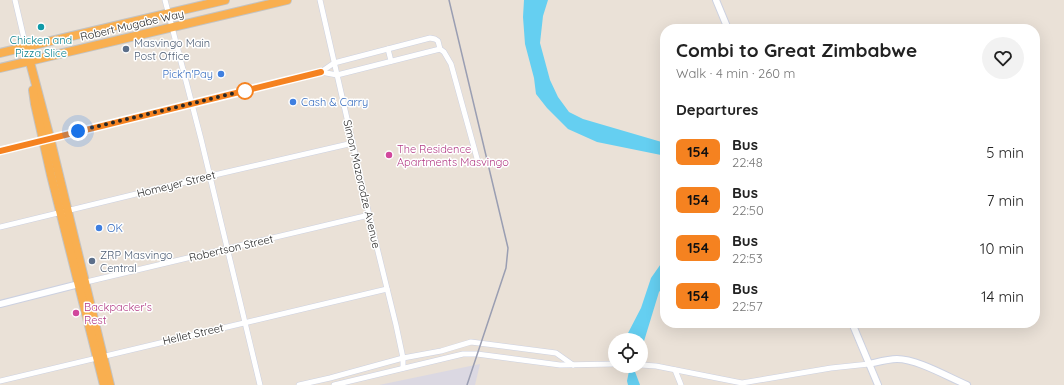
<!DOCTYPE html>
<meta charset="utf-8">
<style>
:root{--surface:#fff;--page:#f2f2f2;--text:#222;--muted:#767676}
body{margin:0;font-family:Quicksand,sans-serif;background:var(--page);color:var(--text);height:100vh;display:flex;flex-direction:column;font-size:15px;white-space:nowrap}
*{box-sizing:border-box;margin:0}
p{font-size:13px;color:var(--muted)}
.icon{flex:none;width:22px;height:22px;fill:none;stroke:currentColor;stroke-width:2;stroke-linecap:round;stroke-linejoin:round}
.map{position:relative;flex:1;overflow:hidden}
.side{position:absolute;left:660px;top:24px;width:380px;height:304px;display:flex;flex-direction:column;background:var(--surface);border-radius:16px;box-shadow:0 4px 16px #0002}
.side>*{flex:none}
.badge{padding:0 8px;border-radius:6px;font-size:14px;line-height:26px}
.tools{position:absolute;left:608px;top:333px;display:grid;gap:8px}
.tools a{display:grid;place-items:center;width:40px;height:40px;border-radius:50%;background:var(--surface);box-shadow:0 4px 16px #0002;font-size:20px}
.you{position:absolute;width:20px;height:20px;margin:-10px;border:3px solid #fff;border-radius:50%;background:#1a73e8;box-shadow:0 0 0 6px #1a73e833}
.map>.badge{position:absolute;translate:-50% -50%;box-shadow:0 0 0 2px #fff}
h2{padding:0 16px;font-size:15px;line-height:36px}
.round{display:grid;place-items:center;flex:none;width:42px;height:42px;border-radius:21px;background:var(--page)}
.overview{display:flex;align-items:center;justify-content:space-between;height:68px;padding:0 16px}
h1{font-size:19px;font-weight:700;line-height:30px}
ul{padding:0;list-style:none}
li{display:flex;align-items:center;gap:12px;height:48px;padding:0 16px}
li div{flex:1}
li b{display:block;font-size:15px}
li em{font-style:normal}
li .badge{min-width:44px;font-weight:700;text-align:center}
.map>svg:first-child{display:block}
</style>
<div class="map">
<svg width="1064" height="385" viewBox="0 0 1064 385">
<rect width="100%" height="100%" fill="#eae1d7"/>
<!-- industrial -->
<polygon fill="#dbd8e2" points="480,364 475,385 379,385"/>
<!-- water -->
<g fill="#65cff1">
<polygon points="524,0 548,0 543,16 540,43 550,80 558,97 569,112 583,119 665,143 665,157 661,155 597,142 568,129 547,108 536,94 534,78 525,44 523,17"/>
<polygon points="665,258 665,285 659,292 641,351 641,340 627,340 627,335 641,308 651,278"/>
<polygon points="630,366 634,366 634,369 640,385 628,385 627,381"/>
</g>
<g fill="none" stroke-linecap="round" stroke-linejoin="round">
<defs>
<g id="minor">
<polyline points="15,0 26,47"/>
<polyline points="165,0 201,139 260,385"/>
<polyline points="320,0 369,215 396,325 403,358 403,368"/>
<polyline points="388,49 391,61"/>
<polyline points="321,72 337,75 440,49"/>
<polyline points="0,151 321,72 334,63 430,38 435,39 438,41 440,49 444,52 451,64 478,162"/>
<polyline points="0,227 210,176 353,143"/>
<polyline points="82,283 369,215"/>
<polyline points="641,365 656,366 742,383 831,368 869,364"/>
<polyline points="675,370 681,385"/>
<polyline points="0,381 387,289"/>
<polyline points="299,385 330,378 403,358 441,351 471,342 556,353 573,365"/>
<polyline points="334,385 463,354 477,354 560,365 615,364"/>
</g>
<g id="tertiary">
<polyline points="716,0 728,29"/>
<polyline points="0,304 79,284"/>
<polyline points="852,323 878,385"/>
<path d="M869,364c9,-2 19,-5 28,-5 20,0 51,18 70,26"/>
</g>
<g id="trunk">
<polyline points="26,47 50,138 110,385"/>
<polyline points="0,53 225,0"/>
<polyline points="0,68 287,0"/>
<polyline points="33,90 35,104 51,175 104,385"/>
</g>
</defs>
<!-- minor casing -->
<use href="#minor" stroke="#ccd1e1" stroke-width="6"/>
<!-- tertiary casing -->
<use href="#tertiary" stroke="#ccd1e1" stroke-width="8"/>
<!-- trunk casing -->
<use href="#trunk" stroke="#c3c3c3" stroke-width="10"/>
<!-- minor -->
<use href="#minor" stroke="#fff" stroke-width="5"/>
<!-- tertiary -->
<use href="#tertiary" stroke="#fff" stroke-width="6"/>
<!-- trunk -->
<use href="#trunk" stroke="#f9af50" stroke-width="8"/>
<!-- rail -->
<polyline stroke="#9a9eb2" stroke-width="1.5" points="449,0 508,248 506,268 467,385"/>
</g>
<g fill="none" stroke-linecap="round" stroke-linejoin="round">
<defs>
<polyline id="line" points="0,151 321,72"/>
</defs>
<!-- line casing -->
<use href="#line" stroke="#fff" stroke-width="9"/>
<!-- line -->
<use href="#line" stroke="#f58220" stroke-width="6"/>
<!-- walk -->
<polyline stroke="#272727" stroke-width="4" stroke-dasharray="0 7.2" points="78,131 247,90 245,91"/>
</g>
<!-- markers -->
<circle fill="#0f9aa8" stroke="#fff" stroke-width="1.5" cx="41" cy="27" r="4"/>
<g fill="#5c6f8a" stroke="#fff" stroke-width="1.5">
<circle cx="126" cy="49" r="4"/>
<circle cx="92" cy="261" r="4"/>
</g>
<g fill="#3f7fe0" stroke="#fff" stroke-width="1.5">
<circle cx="221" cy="74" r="4"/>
<circle cx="293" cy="102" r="4"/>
<circle cx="99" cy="228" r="4"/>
</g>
<circle fill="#fff" stroke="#f58220" stroke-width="2" cx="245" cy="91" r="8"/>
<g fill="#d1479c" stroke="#fff" stroke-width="1.5">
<circle cx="389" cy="155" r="4"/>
<circle cx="76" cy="313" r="4"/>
</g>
<g text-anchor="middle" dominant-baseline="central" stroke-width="3" stroke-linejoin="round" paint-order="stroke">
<!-- street labels -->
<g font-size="11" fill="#272727" stroke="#fff">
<text transform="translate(132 25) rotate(-13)">Robert Mugabe Way</text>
<text transform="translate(176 184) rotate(-14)">Homeyer Street</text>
<text transform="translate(362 184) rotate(77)">Simon Mazorodze Avenue</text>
<text transform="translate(231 248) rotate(-13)">Robertson Street</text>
<text transform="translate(193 334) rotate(-13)">Hellet Street</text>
</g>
<!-- culture labels -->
<g font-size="11" fill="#0d838f" stroke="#fff">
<text x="41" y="40">Chicken and<tspan x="41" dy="13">Pizza Slice</tspan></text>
</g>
<!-- service labels -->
<g font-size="11" fill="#4e5e75" stroke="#fff" text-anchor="start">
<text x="134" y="43">Masvingo Main<tspan x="134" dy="13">Post Office</tspan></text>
<text x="100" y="255">ZRP Masvingo<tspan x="100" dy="13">Central</tspan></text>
</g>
<!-- shop labels -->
<g font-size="11" fill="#366cbe" stroke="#fff" text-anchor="start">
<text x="213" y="74" text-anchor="end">Pick'n'Pay</text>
<text x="301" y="102">Cash &amp; Carry</text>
<text x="107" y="228">OK</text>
</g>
<!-- hotel labels -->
<g font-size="11" fill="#b23c85" stroke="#fff" text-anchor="start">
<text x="397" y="149">The Residence<tspan x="397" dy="13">Apartments Masvingo</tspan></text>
<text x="84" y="307">Backpacker's<tspan x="84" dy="13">Rest</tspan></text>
</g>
</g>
</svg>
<div class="tools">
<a><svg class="icon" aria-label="locate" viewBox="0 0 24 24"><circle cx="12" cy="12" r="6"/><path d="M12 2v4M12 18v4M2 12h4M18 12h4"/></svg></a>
</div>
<div class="you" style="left:78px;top:131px"></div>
<section class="side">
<div class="overview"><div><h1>Combi to Great Zimbabwe</h1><p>Walk · 4 min · 260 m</p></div><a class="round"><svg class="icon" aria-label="heart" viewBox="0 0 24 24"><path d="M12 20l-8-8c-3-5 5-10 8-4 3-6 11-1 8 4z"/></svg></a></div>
<h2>Departures</h2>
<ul>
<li><span class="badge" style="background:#f58220;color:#111">154</span><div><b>Bus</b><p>22:48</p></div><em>5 min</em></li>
<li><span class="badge" style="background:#f58220;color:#111">154</span><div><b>Bus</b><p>22:50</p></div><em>7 min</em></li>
<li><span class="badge" style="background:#f58220;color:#111">154</span><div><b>Bus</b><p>22:53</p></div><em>10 min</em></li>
<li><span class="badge" style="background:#f58220;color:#111">154</span><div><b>Bus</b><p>22:57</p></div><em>14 min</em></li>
</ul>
</section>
</div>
